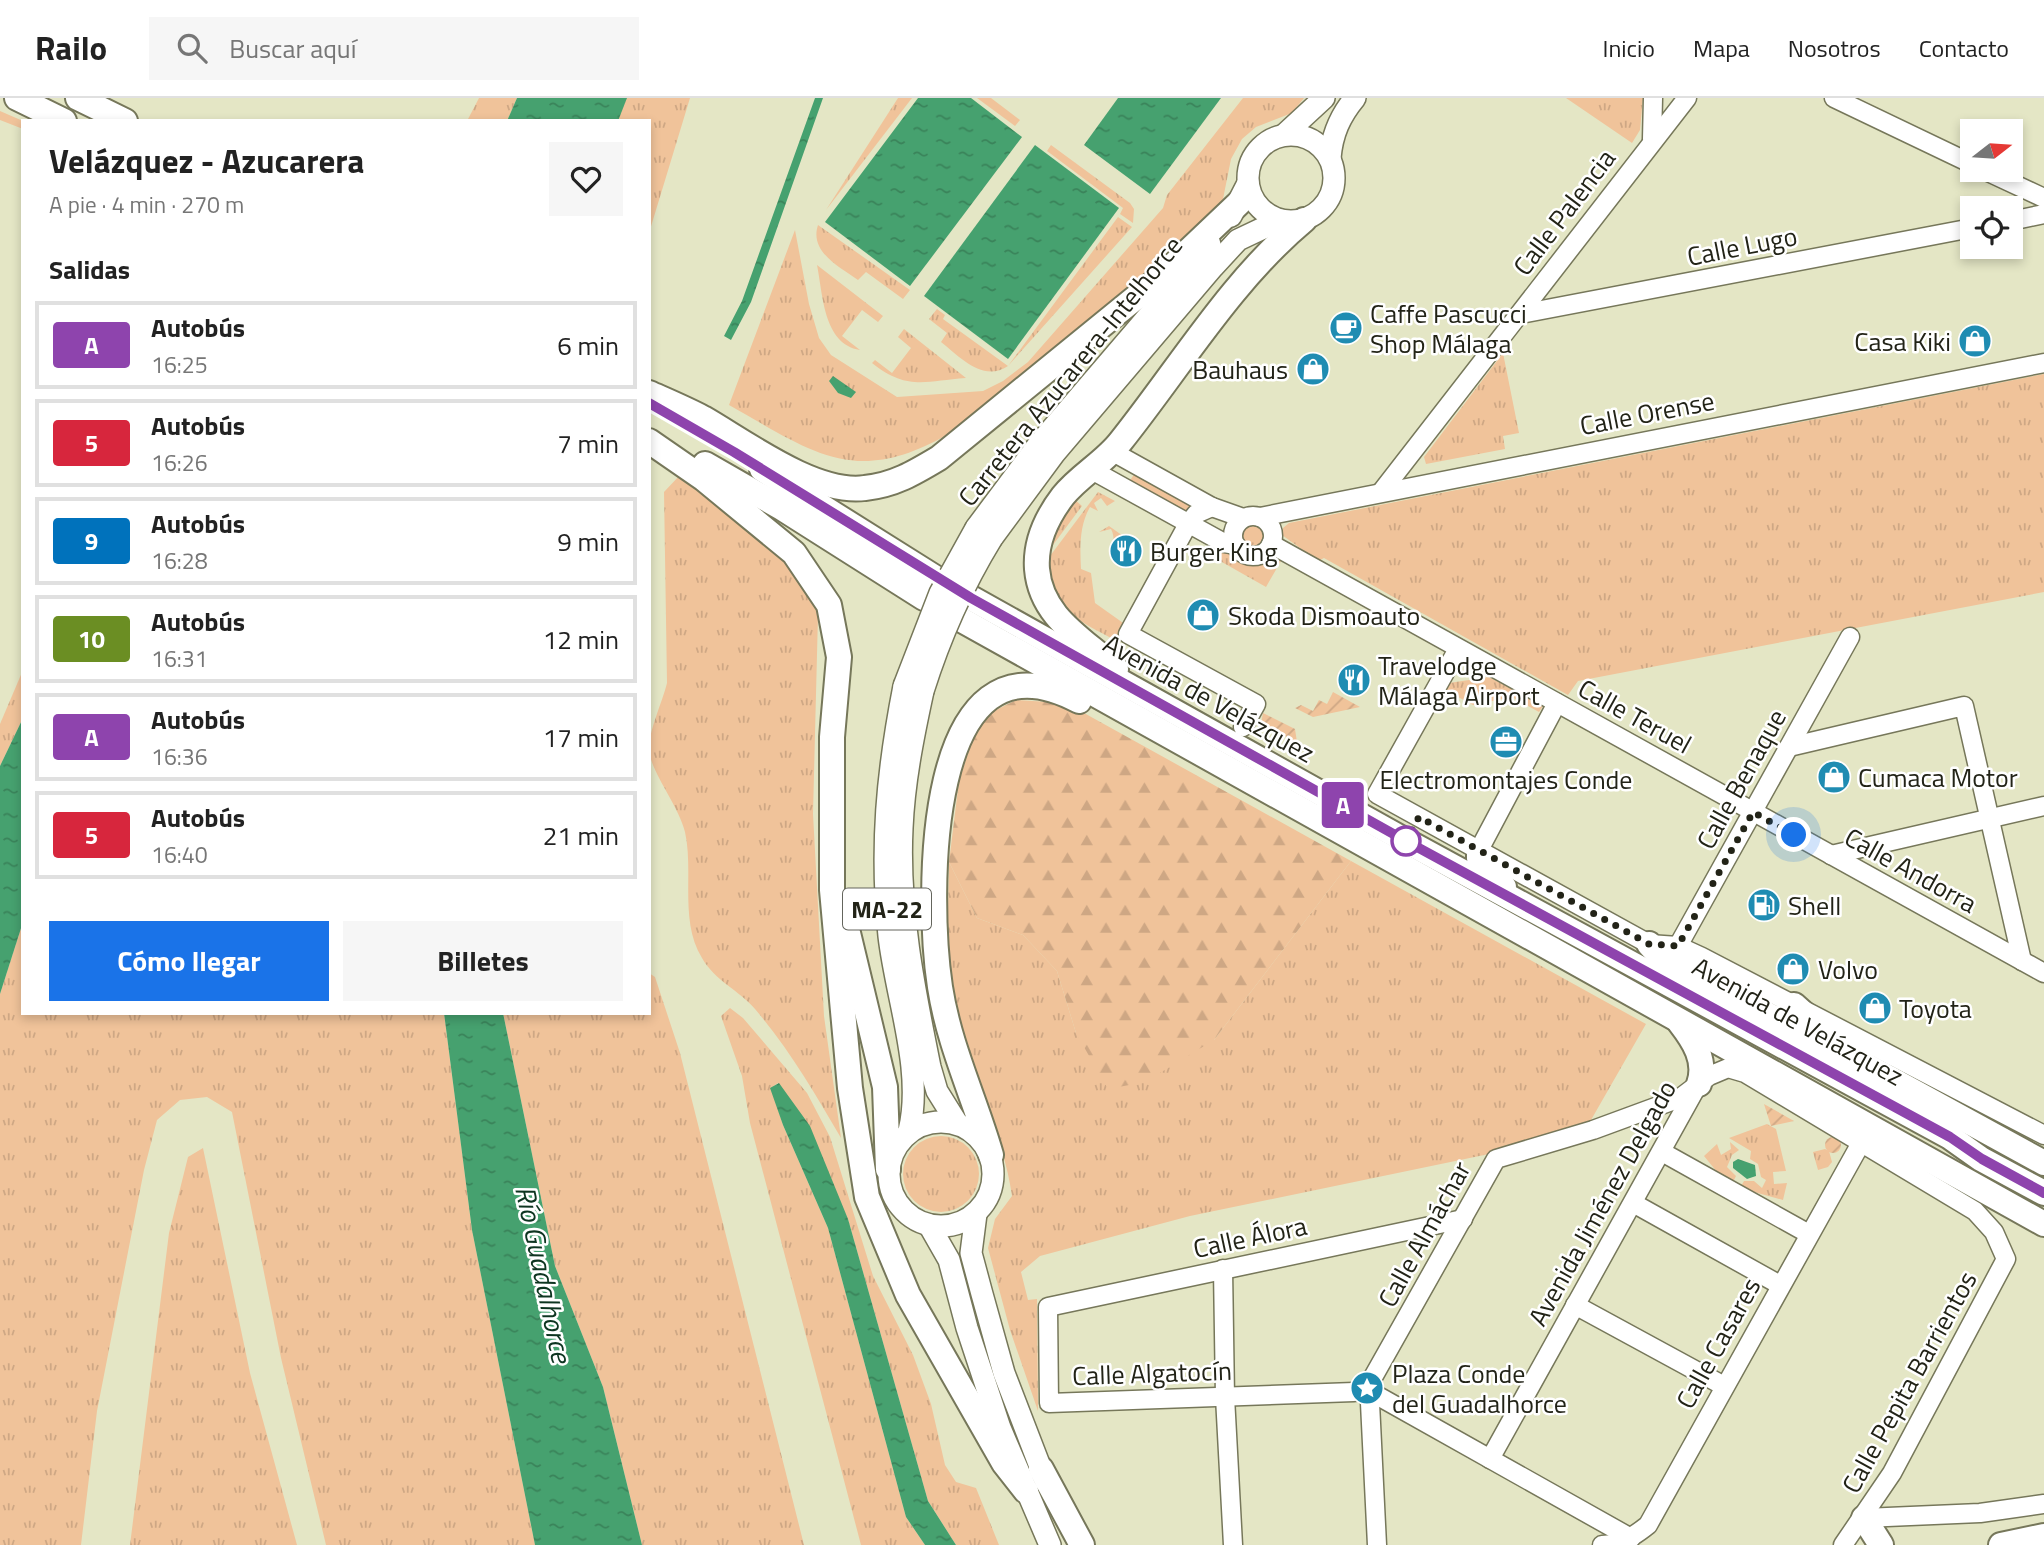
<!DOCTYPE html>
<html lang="es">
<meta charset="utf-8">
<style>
:root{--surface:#fff;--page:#f6f6f6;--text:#222;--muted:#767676;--line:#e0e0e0;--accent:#1a73e8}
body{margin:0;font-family:"Titillium Web",sans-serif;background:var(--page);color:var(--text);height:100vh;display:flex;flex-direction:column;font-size:26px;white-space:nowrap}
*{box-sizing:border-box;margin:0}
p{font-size:23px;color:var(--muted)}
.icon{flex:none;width:38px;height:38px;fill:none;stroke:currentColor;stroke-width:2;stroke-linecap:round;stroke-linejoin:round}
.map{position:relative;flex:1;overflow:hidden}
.panel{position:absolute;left:21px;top:21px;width:630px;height:896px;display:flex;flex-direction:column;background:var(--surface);border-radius:0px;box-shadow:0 4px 10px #0003}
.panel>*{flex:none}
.badge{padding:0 14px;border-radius:5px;font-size:24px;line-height:46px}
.needle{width:46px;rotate:73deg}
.fabs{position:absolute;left:1960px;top:21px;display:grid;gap:14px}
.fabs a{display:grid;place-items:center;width:63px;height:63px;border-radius:0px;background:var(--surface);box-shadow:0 4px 10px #0003;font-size:35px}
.you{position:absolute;width:35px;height:35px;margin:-18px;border:5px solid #fff;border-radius:50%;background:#1a73e8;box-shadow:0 0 0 10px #1a73e833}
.map>.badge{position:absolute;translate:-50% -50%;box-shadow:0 0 0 4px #fff}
h2{padding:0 28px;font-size:26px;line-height:63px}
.round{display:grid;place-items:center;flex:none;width:74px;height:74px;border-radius:0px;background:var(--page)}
.headline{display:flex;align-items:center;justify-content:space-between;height:119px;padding:0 28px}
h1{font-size:33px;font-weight:700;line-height:52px}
.cta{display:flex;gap:14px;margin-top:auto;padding:14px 28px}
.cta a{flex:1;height:80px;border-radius:0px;background:var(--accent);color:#fff;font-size:28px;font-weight:700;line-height:80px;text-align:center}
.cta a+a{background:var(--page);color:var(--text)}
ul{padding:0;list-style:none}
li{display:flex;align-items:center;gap:21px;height:88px;margin:0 14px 10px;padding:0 14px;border:4px solid var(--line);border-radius:0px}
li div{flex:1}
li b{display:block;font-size:26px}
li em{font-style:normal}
li .badge{min-width:77px;font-weight:700;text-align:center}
header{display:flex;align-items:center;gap:42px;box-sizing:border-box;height:98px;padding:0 35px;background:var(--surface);border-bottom:2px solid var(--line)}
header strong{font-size:33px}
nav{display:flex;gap:38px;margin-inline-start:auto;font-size:24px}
.search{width:490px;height:63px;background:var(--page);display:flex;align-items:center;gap:18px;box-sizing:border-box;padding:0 24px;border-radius:0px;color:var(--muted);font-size:26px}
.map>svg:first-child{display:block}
</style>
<header>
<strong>Railo</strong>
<div class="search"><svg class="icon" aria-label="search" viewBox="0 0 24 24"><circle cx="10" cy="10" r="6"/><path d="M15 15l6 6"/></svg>Buscar aquí</div>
<nav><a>Inicio</a><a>Mapa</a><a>Nosotros</a><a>Contacto</a></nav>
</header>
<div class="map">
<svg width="2044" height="1447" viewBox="0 0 2044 1447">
<defs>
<pattern id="grass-tufts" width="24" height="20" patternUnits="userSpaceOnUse" patternTransform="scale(1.75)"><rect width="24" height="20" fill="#f0c39a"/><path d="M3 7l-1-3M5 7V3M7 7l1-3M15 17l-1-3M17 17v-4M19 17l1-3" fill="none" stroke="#cea784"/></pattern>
<pattern id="forest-firs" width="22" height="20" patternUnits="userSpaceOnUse" patternTransform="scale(1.75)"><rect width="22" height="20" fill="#f0c39a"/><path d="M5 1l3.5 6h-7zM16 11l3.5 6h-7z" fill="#cea784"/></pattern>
<pattern id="garden-furrows" width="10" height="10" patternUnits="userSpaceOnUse" patternTransform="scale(1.75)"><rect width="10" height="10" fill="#f0c39a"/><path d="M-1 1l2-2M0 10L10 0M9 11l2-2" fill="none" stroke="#cea784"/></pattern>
<pattern id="water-ripples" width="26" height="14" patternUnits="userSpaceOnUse" patternTransform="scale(1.75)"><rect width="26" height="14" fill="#46a16f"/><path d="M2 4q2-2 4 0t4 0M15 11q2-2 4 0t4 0" fill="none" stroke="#3a835a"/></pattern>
</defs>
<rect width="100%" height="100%" fill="#e4e6c5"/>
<!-- grass -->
<g fill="url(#grass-tufts)">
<polygon points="479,0 517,0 507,23 467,23"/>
<polygon points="624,0 690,0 649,135 649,23 616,23"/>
<polygon points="898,0 912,0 826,112"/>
<polygon points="977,0 991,0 1020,22 1015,28"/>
<path d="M1243,0h61l-12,15 -36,14 -14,12 -11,20 -8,40 -34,41 -239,193c-94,55 -136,20 -221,-28l66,-175 14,74 10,34 12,17 66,42 86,-6 20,-10 25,-19 135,-154 4,-13z"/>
<polygon points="1566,0 1643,0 1640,32 1632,45"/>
<polygon points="0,13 23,23 23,31 0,22"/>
<polygon points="1051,47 1130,105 1134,111 1133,125 1120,116 1123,110 1047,53"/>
<path d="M1118,119l14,10 -124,139c-25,17 -48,-9 -67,-24l6,-9 -18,-14 8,-10 8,6 -2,4 65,47z"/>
<path d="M818,127l92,65 -7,9 -37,-27 -8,8c-18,-13 -49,-28 -40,-55z"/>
<path d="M817,167l66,51 -5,6 -16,-12 -20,26 18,14c-37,-6 -37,-56 -43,-85z"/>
<path d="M904,231l62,49c-41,3 -59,13 -94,-15l3,-3 17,13 19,-25 -13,-11z"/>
<polygon points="1503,255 1519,335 1503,338 1505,351 1426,366 1424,359"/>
<polygon points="2044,276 2044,494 1578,583 1568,597 1324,460 1318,463 1282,437 1283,430 1289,425"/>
<polygon points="1135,375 1197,409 1188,417 1129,384"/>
<path d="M680,377l99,78 25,28 14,34 -5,199 11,202 17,122c-26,-45 -52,-89 -86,-129 -16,-19 -40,-28 -53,-51 -23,-37 -8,-86 -17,-126 -7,-28 -34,-59 -36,-82 -1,-17 13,-47 18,-67l-3,-191z"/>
<path d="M1098,394l17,9 -8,5 -6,-8 -7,5 4,8 -8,-4c-11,19 -10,41 -9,62l10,4 4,30 31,22 -9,16c-45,-24 -60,-28 -70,-81z"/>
<polygon points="1074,401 1082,408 1047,455 1052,436"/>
<circle cx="1253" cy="439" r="11"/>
<path d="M1109,428l17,12 -9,19c-6,-12 -1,-19 -6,-28l-12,3z"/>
<polygon points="1211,446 1246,464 1281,463 1266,489 1206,455"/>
<polygon points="23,572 23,620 0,668 0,626"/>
<polygon points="1489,579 1543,608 1539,614 1512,599 1473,607 1445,592 1449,585"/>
<path d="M1351,763l295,163 -59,103 -98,27 -299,62 -150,40 -19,16 7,28 9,-1 1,112 -28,-81 -22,-82 7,-29 17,-23c-8,-61 -40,-114 -54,-174 -13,-53 -10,-106 -9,-160l28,56 46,17 34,36 19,62 138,7z"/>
<polygon points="23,824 23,915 444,915 472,1132 535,1447 326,1447 281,1260 232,1014 207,999 180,1002 157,1022 144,1072 97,1313 81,1447 0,1447 0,896"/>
<polygon points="649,875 655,879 680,955 804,1447 642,1447 603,1289 555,1168 503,915 649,915"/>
<polygon points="730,910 743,920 807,995 830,1039 873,1178 913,1257 931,1306 945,1367 956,1384 976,1390 999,1447 956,1447 928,1403 848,1121 778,985 771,990 783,1027 828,1130 906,1419 925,1447 861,1447 750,1025 742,978 721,918"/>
<polygon points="1767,1026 1776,1031 1786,1073 1773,1074 1774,1086 1787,1085 1783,1102 1740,1090 1744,1083 1754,1083 1762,1090 1766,1082 1761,1079 1758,1066 1750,1061 1751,1053 1729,1040"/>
<circle cx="941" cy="1076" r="38"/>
<polygon points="1730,1044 1739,1052 1732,1057 1727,1069 1736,1078 1732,1086 1722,1080 1704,1058 1717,1046 1721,1057 1731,1051"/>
<polygon points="203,1050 250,1275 297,1447 130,1447 169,1135 188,1059"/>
<polygon points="1825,1051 1829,1053 1832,1064 1828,1069 1818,1072 1813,1054"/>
</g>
<!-- forest -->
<polygon fill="url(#forest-firs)" points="1016,602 1066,605 1351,763 1214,942 1145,984 1108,991 1076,935 1057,873 1023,837 977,820 949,764 959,683 973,639 990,615"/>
<!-- garden -->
<g fill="url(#garden-furrows)">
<polygon points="1333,594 1360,609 1313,619 1295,610 1301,607 1313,613 1319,602 1327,606"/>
<polygon points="1263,615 1295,631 1297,644 1261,626"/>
<polygon points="1764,1006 1794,1023 1771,1028"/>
<circle cx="1833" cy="1047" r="8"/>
</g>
<!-- water -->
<g fill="url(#water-ripples)">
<polygon points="517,0 627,0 618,23 507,23"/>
<polygon points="815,0 823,0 751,204 731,242 724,238 742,203"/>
<polygon points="918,0 971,0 1022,39 910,188 825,124"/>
<polygon points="1118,0 1221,0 1150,96 1084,47"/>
<polygon points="1035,47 1119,110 1008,261 924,198"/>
<polygon points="833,278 856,294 851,300 838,295 829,283"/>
<polygon points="23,620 23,824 0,896 0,668"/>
<polygon points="444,915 503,915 555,1168 603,1289 642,1447 535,1447 472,1132"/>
<polygon points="779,985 810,1028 848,1121 928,1403 956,1447 925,1447 906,1419 828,1130 783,1027 770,990"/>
<polygon points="1738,1061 1755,1067 1756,1078 1747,1081 1733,1070 1733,1064"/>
</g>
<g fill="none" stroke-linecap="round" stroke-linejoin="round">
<defs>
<g id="minor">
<polyline points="1834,0 1972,66"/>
<polyline points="1652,41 1653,0"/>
<polyline points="1984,72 2044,100"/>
<polyline points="2011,123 2044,116"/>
<polyline points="1521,216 1972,130"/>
<polyline points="1113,354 1212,409 1243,420"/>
<polyline points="1090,371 1224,445 1236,447"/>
<polyline points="1382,393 1687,0"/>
<polyline points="1212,409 1196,416 1188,426 1128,536 1256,606 1243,629"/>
<circle cx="1253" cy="438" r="20"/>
<polyline points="1260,419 2044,265"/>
<polyline points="1271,446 2044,875"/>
<polyline points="1458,551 1377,696 1649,846 1678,848 1702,859 2044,1037"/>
<polyline points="1789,649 1964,608 2022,863"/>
<polyline points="1479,752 1557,605"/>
<polyline points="1831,757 2044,708"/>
<polyline points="1678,848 1850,539"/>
<polyline points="1662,1054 1809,1136"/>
<polyline points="1633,1105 1780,1187"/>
<polyline points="1223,1171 1225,1299 1233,1447"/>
<polyline points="1575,1207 1724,1288"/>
<polyline points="1372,1281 1496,1061 1593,1032 1680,1000 1709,978 1728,970 1745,975 1975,1113 1994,1134 2006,1161 1892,1375 1843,1447"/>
<polyline points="1354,1294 1049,1305 1048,1209 1463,1121"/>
<polyline points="1378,1298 1631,1440"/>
<polyline points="1370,1305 1377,1447"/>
<polyline points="1490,1361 1695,992"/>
<polyline points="1864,1420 1980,1415 2044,1406"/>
<path d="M1602,1447c20,-1 31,-8 46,-20l213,-382"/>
</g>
<g id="major">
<polyline points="1285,36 1324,0"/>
<circle cx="1291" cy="80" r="43"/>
<path d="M1330,60c2,-24 10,-42 25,-60"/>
<polyline points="1231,118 1248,85"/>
<polyline points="976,430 1038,347 1210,146"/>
<polyline points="992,440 1054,356 1213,169 1238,142 1280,122"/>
<path d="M904,588c-17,87 -24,161 -15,250 7,62 35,135 20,195"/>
<path d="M923,593c-10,46 -19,91 -21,137 -4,80 12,161 28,239l7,24 20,32"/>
<circle cx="941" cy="1076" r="52"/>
<polyline points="976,1116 971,1155 982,1196 1004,1275 1046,1384"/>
<polyline points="929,1127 949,1162 967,1230 1000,1330 1050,1447"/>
</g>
<g id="highway">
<polyline points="17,0 64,23"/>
<polyline points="78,0 125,23"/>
<path d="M649,295c18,8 37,16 54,25 42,24 112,77 162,70 29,-3 49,-15 74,-30l222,-181 78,-74"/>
<polyline points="649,343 704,381 794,455 829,507 839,559 832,639 832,792 850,990 867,1099 908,1197 1004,1365 1026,1393"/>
<polyline points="705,366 782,410 924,500"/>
<polyline points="762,371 934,479"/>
<polyline points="971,500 1406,743 1950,1039 1981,1061 2044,1095"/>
<polyline points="960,521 2044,1126"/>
<path d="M1116,571c-32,-30 -75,-51 -79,-100 -2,-27 10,-52 26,-73 17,-21 42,-34 58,-55 59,-74 110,-160 183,-221"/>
<polyline points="1479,752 1479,761 1504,789"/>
<polyline points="848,835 885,989 888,1071"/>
<polyline points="1649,846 1661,859 1716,890 1858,963 2044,1065"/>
<polyline points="1794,907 1833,942"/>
<path d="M1680,925c14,18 27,38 19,61"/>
<path d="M991,1057c-16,-56 -42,-109 -51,-168 -13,-86 -18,-370 139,-286"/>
<polyline points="1041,1371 1082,1447"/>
<polyline points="1864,1420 1881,1447"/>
<polyline points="2001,1447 2044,1438"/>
</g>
</defs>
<!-- minor casing -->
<use href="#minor" stroke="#76775a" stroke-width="21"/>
<!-- major casing -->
<use href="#major" stroke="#76775a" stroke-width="24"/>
<!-- highway casing -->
<use href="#highway" stroke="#76775a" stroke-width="28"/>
<!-- minor -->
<use href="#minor" stroke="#fff" stroke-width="18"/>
<!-- major -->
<use href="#major" stroke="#fff" stroke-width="21"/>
<!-- highway -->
<use href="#highway" stroke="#fff" stroke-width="24"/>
<defs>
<g id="major-bridge">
<polyline points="904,588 940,495 976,430"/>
<path d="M923,593c17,-54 39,-104 69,-153"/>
</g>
</defs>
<!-- major-bridge casing -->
<use href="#major-bridge" stroke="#76775a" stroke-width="24" stroke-linecap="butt"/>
<!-- major-bridge -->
<use href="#major-bridge" stroke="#fff" stroke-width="21"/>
</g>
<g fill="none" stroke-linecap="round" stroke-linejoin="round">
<defs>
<polyline id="line" points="649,305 734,354 971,500 1406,743 1950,1039 1982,1061 2044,1095"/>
</defs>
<!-- line casing -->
<use href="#line" stroke="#fff" stroke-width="16"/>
<!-- line -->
<use href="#line" stroke="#8e44ad" stroke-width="10"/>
<!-- walk -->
<polyline stroke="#222317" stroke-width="7" stroke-dasharray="0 12.6" points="1406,743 1419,719 1649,846 1678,848 1753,714 1794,737"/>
</g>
<!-- icons -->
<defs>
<symbol id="cafe-disc" viewBox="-11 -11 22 22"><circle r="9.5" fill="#1f8cb2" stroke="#fff"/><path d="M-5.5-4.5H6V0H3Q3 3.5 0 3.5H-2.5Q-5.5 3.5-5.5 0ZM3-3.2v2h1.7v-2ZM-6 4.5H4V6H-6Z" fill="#fff"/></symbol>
<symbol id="shop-disc" viewBox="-11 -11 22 22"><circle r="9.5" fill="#1f8cb2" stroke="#fff"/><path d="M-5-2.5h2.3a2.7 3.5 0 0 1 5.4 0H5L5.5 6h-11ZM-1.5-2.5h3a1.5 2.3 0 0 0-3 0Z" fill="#fff"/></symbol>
<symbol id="restaurant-disc" viewBox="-11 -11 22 22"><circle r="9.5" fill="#1f8cb2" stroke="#fff"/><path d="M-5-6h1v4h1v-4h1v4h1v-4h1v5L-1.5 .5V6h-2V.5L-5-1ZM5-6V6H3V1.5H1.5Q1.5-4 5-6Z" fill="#fff"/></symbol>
<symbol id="office-disc" viewBox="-11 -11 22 22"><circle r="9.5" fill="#1f8cb2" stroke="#fff"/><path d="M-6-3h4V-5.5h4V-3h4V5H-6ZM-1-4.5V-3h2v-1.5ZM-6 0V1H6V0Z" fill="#fff"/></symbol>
<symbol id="fuel-disc" viewBox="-11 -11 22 22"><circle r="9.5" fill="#1f8cb2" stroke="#fff"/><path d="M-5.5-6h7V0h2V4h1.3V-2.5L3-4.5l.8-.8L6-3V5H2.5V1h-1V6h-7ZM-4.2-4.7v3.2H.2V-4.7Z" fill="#fff"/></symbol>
<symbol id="sight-disc" viewBox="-11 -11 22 22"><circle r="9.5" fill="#1f8cb2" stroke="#fff"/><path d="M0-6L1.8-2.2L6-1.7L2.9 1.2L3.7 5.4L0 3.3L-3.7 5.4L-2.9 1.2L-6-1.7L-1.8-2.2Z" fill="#fff"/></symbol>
</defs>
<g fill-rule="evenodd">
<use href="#cafe-disc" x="1327" y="211" width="38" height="38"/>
<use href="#shop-disc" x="1956" y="224" width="38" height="38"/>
<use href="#shop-disc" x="1294" y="252" width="38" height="38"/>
<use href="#restaurant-disc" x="1107" y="434" width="38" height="38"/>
<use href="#shop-disc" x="1184" y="498" width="38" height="38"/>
<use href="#restaurant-disc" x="1335" y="563" width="38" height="38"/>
<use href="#office-disc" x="1487" y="625" width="38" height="38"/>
<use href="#shop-disc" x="1815" y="660" width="38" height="38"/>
<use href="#fuel-disc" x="1745" y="788" width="38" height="38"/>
<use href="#shop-disc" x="1774" y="852" width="38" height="38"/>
<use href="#shop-disc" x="1856" y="891" width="38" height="38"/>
<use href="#sight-disc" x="1348" y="1271" width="38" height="38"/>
</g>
<!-- markers -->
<circle fill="#fff" stroke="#8e44ad" stroke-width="3.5" cx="1406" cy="743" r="14"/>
<g text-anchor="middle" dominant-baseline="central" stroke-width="5" stroke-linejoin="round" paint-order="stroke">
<!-- shield labels -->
<rect fill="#fff" stroke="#64655d" stroke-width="2" x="843" y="790.5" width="88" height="41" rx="5"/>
<g font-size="24" font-weight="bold" fill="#222317">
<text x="887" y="811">MA-22</text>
</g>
<!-- street labels -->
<g font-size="26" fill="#222317" stroke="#fff">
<text transform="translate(1564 114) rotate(-53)">Calle Palencia</text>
<text transform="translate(1742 148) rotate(-11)">Calle Lugo</text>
<text transform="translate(1070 273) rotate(-51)">Carretera Azucarera-Intelhorce</text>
<text transform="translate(1647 315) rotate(-11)">Calle Orense</text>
<text transform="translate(1209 600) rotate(29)">Avenida de Velázquez</text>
<text transform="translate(1635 618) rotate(29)">Calle Teruel</text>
<text transform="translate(1741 681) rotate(-61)">Calle Benaque</text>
<text transform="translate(1911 772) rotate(29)">Calle Andorra</text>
<text transform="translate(1798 923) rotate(29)">Avenida de Velázquez</text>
<text transform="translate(1602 1105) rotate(-61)">Avenida Jiménez Delgado</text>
<text transform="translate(1424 1136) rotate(-61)">Calle Almáchar</text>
<text transform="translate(1250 1139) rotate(-12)">Calle Álora</text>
<text transform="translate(1718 1245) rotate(-61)">Calle Casares</text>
<text transform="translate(1152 1275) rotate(-2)">Calle Algatocín</text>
<text transform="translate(1909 1284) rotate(-61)">Calle Pepita Barrientos</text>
</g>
<!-- poi labels -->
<g font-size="26" fill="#222317" stroke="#fff" text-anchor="start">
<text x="1370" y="215">Caffe Pascucci<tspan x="1370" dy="30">Shop Málaga</tspan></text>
<text x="1951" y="243" text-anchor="end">Casa Kiki</text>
<text x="1288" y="271" text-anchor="end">Bauhaus</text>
<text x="1150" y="453">Burger King</text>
<text x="1228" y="517">Skoda Dismoauto</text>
<text x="1378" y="567">Travelodge<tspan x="1378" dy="30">Málaga Airport</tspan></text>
<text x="1858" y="679">Cumaca Motor</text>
<text x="1506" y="681" text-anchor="middle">Electromontajes Conde</text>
<text x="1788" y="807">Shell</text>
<text x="1818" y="871">Volvo</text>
<text x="1899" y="910">Toyota</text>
<text x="1392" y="1275">Plaza Conde<tspan x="1392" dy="30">del Guadalhorce</tspan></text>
</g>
<!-- water labels -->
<g font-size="28" font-style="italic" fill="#0d3520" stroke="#fff">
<text transform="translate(544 1176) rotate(78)">Río Guadalhorce</text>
</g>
</g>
</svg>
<div class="fabs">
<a><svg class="needle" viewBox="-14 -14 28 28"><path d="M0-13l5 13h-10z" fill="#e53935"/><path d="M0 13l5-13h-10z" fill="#767676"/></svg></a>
<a><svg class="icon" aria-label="locate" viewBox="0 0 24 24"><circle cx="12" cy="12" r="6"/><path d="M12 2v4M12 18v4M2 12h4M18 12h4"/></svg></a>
</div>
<div class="you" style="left:1794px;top:737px"></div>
<b class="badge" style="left:1343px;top:707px;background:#8e44ad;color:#fff">A</b>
<section class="panel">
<div class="headline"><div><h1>Velázquez - Azucarera</h1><p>A pie · 4 min · 270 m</p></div><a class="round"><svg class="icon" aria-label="heart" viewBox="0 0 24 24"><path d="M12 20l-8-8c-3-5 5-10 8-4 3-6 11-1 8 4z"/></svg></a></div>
<h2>Salidas</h2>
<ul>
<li><span class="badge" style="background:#8e44ad;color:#fff">A</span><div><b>Autobús</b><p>16:25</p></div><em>6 min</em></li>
<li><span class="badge" style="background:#d7263d;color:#fff">5</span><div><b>Autobús</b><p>16:26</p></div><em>7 min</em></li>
<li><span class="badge" style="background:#0072bc;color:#fff">9</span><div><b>Autobús</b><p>16:28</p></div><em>9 min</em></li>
<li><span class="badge" style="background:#6b8e23;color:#fff">10</span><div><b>Autobús</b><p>16:31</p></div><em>12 min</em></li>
<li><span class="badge" style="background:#8e44ad;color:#fff">A</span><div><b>Autobús</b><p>16:36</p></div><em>17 min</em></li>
<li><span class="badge" style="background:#d7263d;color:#fff">5</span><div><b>Autobús</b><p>16:40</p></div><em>21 min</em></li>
</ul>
<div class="cta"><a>Cómo llegar</a><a>Billetes</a></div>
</section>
</div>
